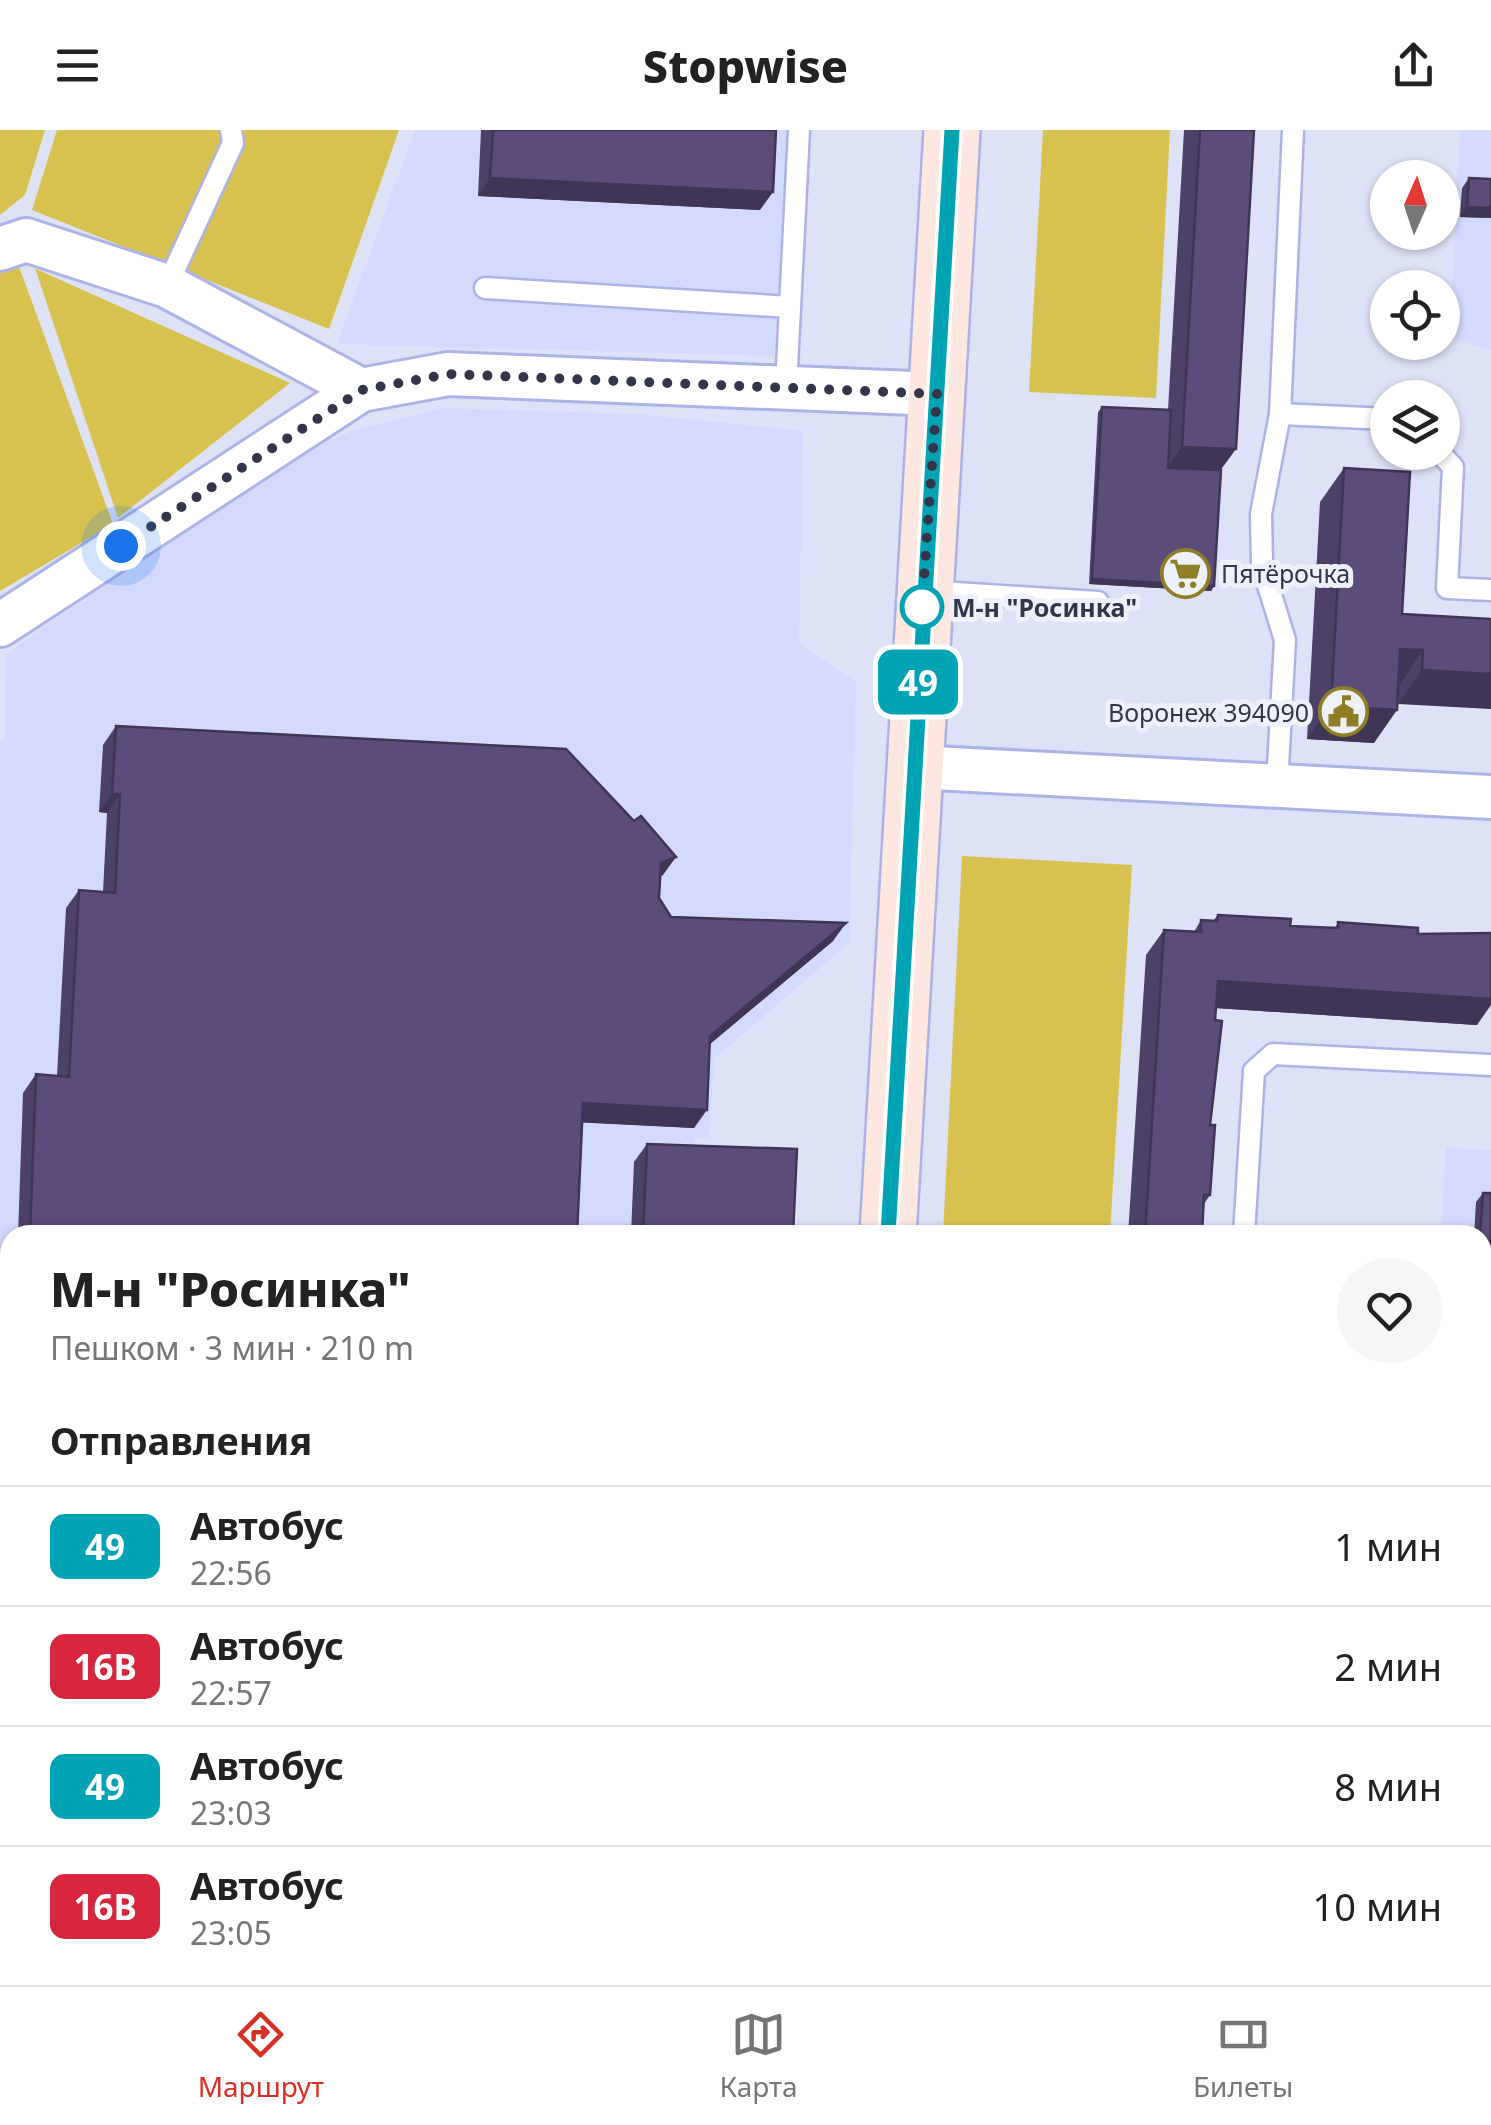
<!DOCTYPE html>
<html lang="ru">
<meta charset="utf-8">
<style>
:root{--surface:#fff;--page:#f6f6f6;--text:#222;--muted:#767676;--line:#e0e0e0;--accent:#d93025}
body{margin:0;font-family:"Noto Sans",sans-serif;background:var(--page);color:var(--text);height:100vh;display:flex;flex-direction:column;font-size:38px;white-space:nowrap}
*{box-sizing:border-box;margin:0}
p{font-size:32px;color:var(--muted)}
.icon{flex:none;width:55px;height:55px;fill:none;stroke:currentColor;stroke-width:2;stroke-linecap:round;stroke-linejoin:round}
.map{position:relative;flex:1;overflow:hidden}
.side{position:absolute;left:0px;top:1095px;width:1492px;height:760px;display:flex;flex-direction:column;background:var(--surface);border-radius:30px 30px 0 0;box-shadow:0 2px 8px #0004}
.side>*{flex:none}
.badge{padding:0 20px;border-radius:15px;font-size:35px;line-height:65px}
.needle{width:65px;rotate:3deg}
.tools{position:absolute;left:1370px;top:30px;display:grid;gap:20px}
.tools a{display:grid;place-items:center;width:90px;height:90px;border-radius:50%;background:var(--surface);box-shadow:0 2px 8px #0004;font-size:50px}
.you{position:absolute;width:50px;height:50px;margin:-25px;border:8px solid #fff;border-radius:50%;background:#1a73e8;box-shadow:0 0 0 15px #1a73e833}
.map>.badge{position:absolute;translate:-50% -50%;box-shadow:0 0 0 5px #fff}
h2{padding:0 50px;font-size:38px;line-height:90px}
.round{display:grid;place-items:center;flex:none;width:105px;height:105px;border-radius:52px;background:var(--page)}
.summary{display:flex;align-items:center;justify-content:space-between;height:170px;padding:0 50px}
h1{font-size:48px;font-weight:800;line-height:75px}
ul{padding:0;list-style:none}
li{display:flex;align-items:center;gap:30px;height:120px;padding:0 50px;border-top:2px solid var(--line)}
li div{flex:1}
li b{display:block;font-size:38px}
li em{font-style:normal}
li .badge{min-width:110px;font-weight:700;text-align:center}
header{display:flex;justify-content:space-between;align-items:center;height:130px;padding:0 50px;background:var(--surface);font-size:45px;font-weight:800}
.tab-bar{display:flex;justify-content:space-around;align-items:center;height:140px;border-top:2px solid var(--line);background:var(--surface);font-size:28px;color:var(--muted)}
.tab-bar a{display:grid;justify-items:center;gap:5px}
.tab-bar .current{color:var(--accent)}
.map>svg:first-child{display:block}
</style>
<header><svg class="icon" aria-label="menu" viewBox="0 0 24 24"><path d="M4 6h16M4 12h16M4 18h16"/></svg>Stopwise<svg class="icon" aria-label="share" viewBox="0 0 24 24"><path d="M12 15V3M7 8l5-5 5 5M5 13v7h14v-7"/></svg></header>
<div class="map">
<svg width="1491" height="1855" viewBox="0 0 1491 1855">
<rect width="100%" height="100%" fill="#dee2f7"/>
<!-- built -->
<g fill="#d4dafe">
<polygon points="415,0 787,0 775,226 337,214"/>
<polygon points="1460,0 1491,0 1491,220 1450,208"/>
<polygon points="442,278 636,284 803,301 799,514 856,552 849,813 714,929 709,1008 695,1007 691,1105 10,1105 10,1845 662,1845 661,1855 0,1855 0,610 5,609 6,524 282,333 354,300"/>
<polygon points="1446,1018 1491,1020 1491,1384 1482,1383 1482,1105 1441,1105"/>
</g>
<!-- green -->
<g fill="#d8c24f">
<polygon points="0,0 45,0 25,65 0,85"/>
<polygon points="57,0 399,0 329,199 32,80"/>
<polygon points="1043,0 1170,0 1156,268 1029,262"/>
<polygon points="5,98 113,394 0,461 0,101"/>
<polygon points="35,138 34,138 290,253 118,388"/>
<polygon points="962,726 1132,735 1110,1105 943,1105"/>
<polygon points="1483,1719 1491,1719 1491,1797 1483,1796"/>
<rect x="907" y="1845" width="160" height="10"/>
</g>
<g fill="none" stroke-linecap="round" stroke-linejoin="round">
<defs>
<g id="lane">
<polyline points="167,156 233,13 231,0"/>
<polyline points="485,158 790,177"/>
<polyline points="786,257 799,0"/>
<polyline points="1280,284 1388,289"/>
<polyline points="1439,322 1453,337 1447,458 1491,460"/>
<polyline points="925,461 1098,472"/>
<polyline points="1277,655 1285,510 1262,436 1261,384 1280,284 1293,0"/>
<polyline points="1244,1105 1254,941 1273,924 1491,935"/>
<polyline points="1482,1422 1491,1422"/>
<polyline points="0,1710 10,1712"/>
<polyline points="1482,1832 1491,1827"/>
<polyline points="1299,1845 1449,1852 1461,1845"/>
<polyline points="581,1855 582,1845"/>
</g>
<g id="street">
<polyline points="0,119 26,110 167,156 361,260"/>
<polyline points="0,495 361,260 448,244 937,264"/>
<polyline points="914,637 1491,667"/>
</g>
<g id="secondary">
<polyline points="888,1105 952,0"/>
<polyline points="847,1855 847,1845"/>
</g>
</defs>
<!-- lane casing -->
<use href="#lane" stroke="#acb3e6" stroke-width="25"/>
<!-- street casing -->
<use href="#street" stroke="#acb3e6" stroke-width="48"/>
<!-- secondary casing -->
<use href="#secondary" stroke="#acb3e6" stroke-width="60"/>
<!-- lane -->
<use href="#lane" stroke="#fff" stroke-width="20"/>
<!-- street -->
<use href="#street" stroke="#fff" stroke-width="42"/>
<!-- secondary -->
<use href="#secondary" stroke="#fee7e0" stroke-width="55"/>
</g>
<!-- wall -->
<g fill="#4e4168">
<polygon points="481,0 776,0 760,80 478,66"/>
<polygon points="1184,0 1254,0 1221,340 1214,456 1211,461 1089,454 1098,282 1102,277 1168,280"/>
<polygon points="1469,48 1491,49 1491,88 1460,87 1462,58"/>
<polygon points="1344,338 1402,484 1491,489 1398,574 1399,553 1374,613 1307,609 1320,372"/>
<polygon points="116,596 634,691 676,727 660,746 659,768 671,787 833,811 710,914 694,998 582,992 577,1105 18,1105 23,963 36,944 57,946 66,778 79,760 103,762 107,683 99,682 103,615"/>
<polygon points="1218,785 1290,796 1335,798 1338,792 1418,804 1477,895 1216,878 1210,995 1210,1065 1204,1074 1202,1105 1128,1105 1146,825 1164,800 1194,802 1201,790 1213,791"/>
<polygon points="647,1014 793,1105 631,1105 634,1032"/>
<polygon points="1483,1063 1491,1137 1482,1137 1482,1105 1474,1105 1476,1072"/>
<polygon points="10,1330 10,1503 4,1502"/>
<rect x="21" y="1845" width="518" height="10"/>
<polygon points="1085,1845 1168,1845 1167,1855 1085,1855"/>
</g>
<!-- shaded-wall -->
<g fill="#403555">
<polygon points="490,48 773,62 760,80 478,66"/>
<polygon points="1467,77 1491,78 1491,88 1460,87"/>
<polygon points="1182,317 1236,319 1217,345 1164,342"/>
<polygon points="1092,449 1214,456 1211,461 1089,454"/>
<polygon points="1400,519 1423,520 1400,554 1377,552"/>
<polygon points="1422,540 1491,544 1491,579 1398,574"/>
<polygon points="1331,576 1397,580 1374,613 1307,609"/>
<polygon points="112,664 120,664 107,683 99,682"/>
<polygon points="676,727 663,745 648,752 661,733"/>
<polygon points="846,793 833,811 698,924 710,906"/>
<polygon points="1218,851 1491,869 1491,875 1477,895 1200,877"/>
<polygon points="583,973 707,980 694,998 570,992"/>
<polygon points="1482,1126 1491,1127 1491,1137 1482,1137"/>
<rect x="1482" y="1316" width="9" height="10"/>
<rect x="1482" y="1514" width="9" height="27"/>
</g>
<!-- building -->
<g fill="#5b4c79" stroke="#403555" stroke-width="2.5">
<polygon points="493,0 776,0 773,62 490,48"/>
<polygon points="1200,0 1254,0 1236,319 1182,317"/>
<polygon points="1469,48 1491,49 1491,78 1467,77"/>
<polygon points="1102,277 1171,280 1168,338 1221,340 1214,456 1092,449"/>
<polygon points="1344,338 1410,342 1402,484 1491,489 1491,544 1422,540 1423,520 1400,519 1397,580 1331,576"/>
<polygon points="116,596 566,619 634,691 641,686 676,727 661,733 659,768 671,787 846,793 710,906 707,980 583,973 577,1105 30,1105 36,944 69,947 79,760 115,763 120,664 112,664"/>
<polygon points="1218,785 1291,789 1290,796 1338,798 1338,792 1418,798 1418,804 1491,803 1491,869 1218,851 1215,890 1222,891 1210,995 1215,995 1210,1065 1204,1065 1202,1105 1145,1105 1164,800 1201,802 1201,790 1217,791"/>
<polygon points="647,1014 797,1019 793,1105 643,1105"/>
<polygon points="1483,1063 1491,1063 1491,1127 1482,1126 1482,1105 1480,1105"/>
<rect x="1482" y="1260" width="9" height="56"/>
<polygon points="1482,1444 1491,1445 1491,1514 1482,1514"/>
<rect x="33" y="1845" width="506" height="10"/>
<polygon points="1102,1845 1168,1845 1167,1855 1101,1855"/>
</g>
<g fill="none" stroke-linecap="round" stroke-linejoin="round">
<defs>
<polyline id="line" points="888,1105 952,0"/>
</defs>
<!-- line casing -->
<use href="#line" stroke="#fff" stroke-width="22"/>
<!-- line -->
<use href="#line" stroke="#00a3b4" stroke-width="15"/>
<!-- walk -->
<polyline stroke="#33364b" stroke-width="10" stroke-dasharray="0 18" points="121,416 362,260 448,244 937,264 922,477"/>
</g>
<!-- icons -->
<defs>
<symbol id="supermarket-ring" viewBox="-11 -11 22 22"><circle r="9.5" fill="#eef0fa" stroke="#8f7e25" stroke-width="1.5"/><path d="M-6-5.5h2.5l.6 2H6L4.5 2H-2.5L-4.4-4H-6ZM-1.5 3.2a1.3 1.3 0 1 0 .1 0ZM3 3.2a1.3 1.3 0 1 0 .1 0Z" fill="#8f7e25"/></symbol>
<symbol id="civic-ring" viewBox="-11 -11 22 22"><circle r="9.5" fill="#eef0fa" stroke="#8f7e25" stroke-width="1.5"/><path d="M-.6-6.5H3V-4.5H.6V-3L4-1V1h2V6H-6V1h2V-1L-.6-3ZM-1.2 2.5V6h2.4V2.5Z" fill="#8f7e25"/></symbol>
</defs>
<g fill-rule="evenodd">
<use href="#supermarket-ring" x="1158" y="416" width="55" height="55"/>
<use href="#civic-ring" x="1316" y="554" width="55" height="55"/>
</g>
<!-- markers -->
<circle fill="#fff" stroke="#00a3b4" stroke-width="5" cx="922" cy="477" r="20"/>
<g text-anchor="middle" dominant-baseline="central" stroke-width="10" stroke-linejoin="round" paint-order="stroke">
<!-- poi labels -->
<g font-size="25" fill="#33364b" stroke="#eef0fa" text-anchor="start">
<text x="1221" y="443">Пятёрочка</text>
<text x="1309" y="582" text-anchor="end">Воронеж 394090</text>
</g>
<!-- stop labels -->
<g font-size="25" font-weight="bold" fill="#33364b" stroke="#eef0fa" text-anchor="start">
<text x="952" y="477">М-н "Росинка"</text>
</g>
</g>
</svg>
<div class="tools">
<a><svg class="needle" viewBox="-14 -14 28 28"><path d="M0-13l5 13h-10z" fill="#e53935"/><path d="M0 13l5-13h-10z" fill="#767676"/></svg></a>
<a><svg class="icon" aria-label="locate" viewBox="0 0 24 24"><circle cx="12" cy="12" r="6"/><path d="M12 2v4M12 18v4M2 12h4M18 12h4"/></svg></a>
<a><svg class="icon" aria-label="layers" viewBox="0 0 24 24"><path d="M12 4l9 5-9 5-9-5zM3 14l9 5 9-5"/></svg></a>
</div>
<div class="you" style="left:121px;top:416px"></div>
<b class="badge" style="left:918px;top:552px;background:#00a3b4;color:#fff">49</b>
<section class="side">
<div class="summary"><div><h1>М-н &quot;Росинка&quot;</h1><p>Пешком · 3 мин · 210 m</p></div><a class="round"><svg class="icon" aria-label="heart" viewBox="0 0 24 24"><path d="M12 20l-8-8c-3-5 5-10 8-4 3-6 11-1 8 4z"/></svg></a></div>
<h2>Отправления</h2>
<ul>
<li><span class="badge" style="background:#00a3b4;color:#fff">49</span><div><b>Автобус</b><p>22:56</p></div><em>1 мин</em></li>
<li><span class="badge" style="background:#d7263d;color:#fff">16В</span><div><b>Автобус</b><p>22:57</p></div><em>2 мин</em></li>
<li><span class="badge" style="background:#00a3b4;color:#fff">49</span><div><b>Автобус</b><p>23:03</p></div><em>8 мин</em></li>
<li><span class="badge" style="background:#d7263d;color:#fff">16В</span><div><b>Автобус</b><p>23:05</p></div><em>10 мин</em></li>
</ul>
</section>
</div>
<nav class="tab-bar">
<a class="current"><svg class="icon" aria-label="directions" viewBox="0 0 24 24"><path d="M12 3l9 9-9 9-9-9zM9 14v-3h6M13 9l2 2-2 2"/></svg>Маршрут</a>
<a><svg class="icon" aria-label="map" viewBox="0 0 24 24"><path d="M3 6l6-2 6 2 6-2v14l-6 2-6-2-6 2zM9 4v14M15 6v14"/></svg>Карта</a>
<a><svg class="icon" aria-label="tickets" viewBox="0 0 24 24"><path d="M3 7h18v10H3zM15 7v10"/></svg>Билеты</a>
</nav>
